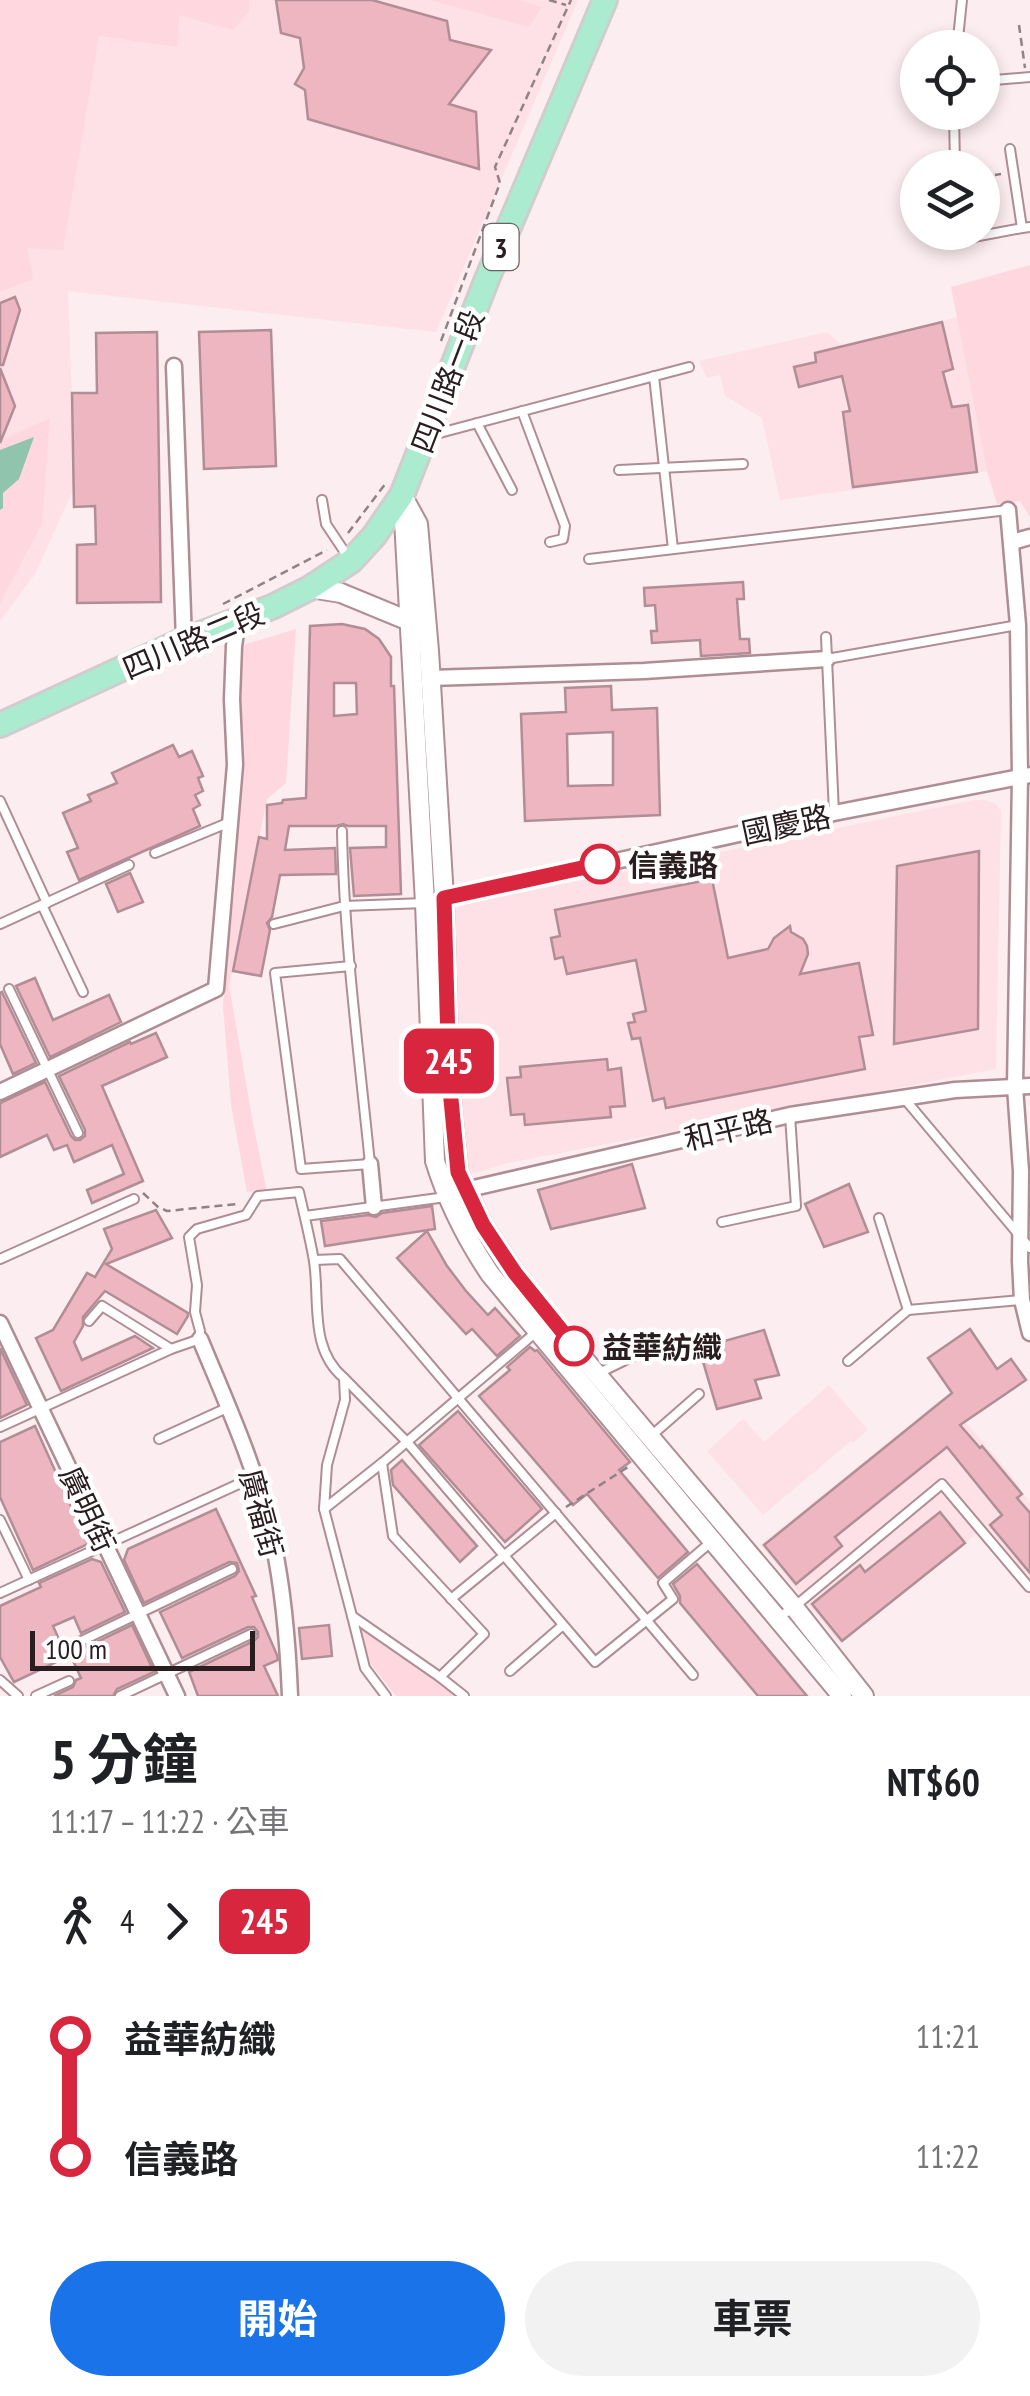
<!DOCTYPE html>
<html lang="zh-TW">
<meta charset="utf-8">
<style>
:root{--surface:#fff;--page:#f2f2f2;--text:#202124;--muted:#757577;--accent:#1a73e8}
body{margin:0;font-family:"PT Sans Narrow","Noto Sans TC",sans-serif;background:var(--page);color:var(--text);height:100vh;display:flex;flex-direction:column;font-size:38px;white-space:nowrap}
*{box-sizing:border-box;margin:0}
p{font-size:32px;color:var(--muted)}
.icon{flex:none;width:55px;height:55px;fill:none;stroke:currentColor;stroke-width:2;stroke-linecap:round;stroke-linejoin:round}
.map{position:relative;height:1696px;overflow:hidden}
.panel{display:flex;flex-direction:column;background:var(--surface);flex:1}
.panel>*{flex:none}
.badge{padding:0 20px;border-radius:15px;font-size:35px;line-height:65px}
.buttons{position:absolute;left:900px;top:30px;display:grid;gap:20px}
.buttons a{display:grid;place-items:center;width:100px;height:100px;border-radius:50%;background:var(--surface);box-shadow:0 5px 15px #0003;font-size:50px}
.scale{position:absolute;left:30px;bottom:25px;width:225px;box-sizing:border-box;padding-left:10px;border:5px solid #2a1d20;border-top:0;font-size:28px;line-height:35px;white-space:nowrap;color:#2a1d20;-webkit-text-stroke:8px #fff;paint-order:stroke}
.map>.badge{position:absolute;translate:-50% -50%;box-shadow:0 0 0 5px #fff}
.legs{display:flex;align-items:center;gap:15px;height:110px;padding:0 50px;font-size:32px}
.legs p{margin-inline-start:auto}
.head{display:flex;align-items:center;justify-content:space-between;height:170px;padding:0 50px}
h1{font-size:55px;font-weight:700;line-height:75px}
.button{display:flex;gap:20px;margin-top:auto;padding:20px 50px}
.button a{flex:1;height:115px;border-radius:60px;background:var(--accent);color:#fff;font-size:40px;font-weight:700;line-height:115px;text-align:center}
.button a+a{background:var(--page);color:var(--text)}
ul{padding:0 50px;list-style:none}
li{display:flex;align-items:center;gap:35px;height:120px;font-size:38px}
li i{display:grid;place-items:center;width:15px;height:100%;margin:0 12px;background:currentColor}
li i::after{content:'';width:25px;height:25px;margin:-12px;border:8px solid;border-radius:50%;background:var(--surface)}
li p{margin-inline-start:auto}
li:first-child i{background:linear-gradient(#0000 50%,currentColor 0)}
li:last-child i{background:linear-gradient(currentColor 50%,#0000 0)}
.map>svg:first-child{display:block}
</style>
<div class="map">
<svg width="1030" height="1696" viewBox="0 0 1030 1696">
<rect width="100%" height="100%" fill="#fcedf0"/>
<!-- built -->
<g fill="#fde1e6">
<polygon points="0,0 578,0 436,332 68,291 75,486 35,574 0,621"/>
<polygon points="958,317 987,471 780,500 762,418 725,396 720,375 707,378 699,361 827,332 843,346"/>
<polygon points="974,800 985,800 996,804 1001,811 996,1069 508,1163 471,1174 465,1155 451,918 456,909 466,904"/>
<polygon points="829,1385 868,1430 853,1443 851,1441 763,1515 707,1451 743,1419 764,1442"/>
<polygon points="944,1397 1007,1470 1030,1503 1030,1580 986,1526 840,1643 760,1545"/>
</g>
<!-- green -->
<g fill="#fed7df">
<polygon points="0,0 249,0 249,11 233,30 179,15 178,47 99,36 63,250 27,248 33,279 0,292"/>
<polygon points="429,0 519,0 542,7 529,27"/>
<polygon points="1030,265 1030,517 1020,501 997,504 987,471 951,287"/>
<polygon points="50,418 42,524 0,603 0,441"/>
<polygon points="296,629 286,783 267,799 229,986 253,1123 267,1192 247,1192 231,1105 223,1006 235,882 243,758 240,725 243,645"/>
<polygon points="354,1620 456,1696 396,1696 371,1664"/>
</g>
<!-- water -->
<polygon fill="#91c4ac" points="34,437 19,479 3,493 3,508 0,510 0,450"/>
<!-- building -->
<g fill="#edb6c1" stroke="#b18e95" stroke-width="2.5" fill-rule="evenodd">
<polygon points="276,0 372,0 447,21 450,40 491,50 449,104 476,112 479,169 308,119 305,90 295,84 304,68 300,38 281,33"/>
<polygon points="15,297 20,310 3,365 0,365 0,303"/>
<polygon points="942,322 953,369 943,372 952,407 968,405 977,472 853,487 843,412 850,411 842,376 799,387 794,367 816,362 815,353"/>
<polygon points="271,330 276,466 204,469 199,332"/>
<polygon points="157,332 161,602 77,603 77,545 96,544 95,506 74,507 72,393 97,393 96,333"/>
<polygon points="0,368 15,406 0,443"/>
<polygon points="743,582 744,599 737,599 740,639 749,639 750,653 701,656 700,640 652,643 651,631 657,631 655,605 645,606 644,588"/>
<path d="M342,624l23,5 14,10 12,18v29h3l7,208 -47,2 -4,-48 36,-1v-21h-38l-5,-2 -7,2h-47l-4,24 50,-2 1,26 -56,1 -8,42 -5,6 3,7 -9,46 -28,-5 26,-134 8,2v-34l15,-2 1,-3 23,-2 4,-172zM334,683h22l1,31 -23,2z"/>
<path d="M611,686l1,24 45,-2 3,107 -135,6 -4,-107 45,-2 -1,-24zM613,732v53l-45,1 -1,-52z"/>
<polygon points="173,745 179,757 192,751 203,776 198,778 203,791 195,795 200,805 193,809 200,826 79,880 67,852 78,848 63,813 91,801 88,795 117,783 112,773"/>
<polygon points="979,851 978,1029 894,1044 897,866"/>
<polygon points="130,873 143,902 118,912 106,884"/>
<polygon points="712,879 728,958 768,949 774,938 790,926 791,932 803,939 807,946 808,954 800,974 859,963 873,1035 859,1037 865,1069 666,1108 664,1098 653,1101 640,1038 632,1039 628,1023 635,1022 633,1014 646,1011 636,960 567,974 563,957 555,959 551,938 560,936 555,910"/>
<polygon points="35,978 53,1020 109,995 121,1022 50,1057 16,986"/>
<polygon points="2,992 36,1063 13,1074 0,1044 0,993"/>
<polygon points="156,1033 167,1057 102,1086 143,1181 92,1203 87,1190 124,1174 112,1145 74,1162 67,1145 54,1150 47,1135 0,1157 0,1103 45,1082 71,1136 75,1140 80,1140 85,1136 85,1130 59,1076 130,1042 131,1044"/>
<polygon points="607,1059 608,1070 621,1068 625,1106 610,1107 611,1117 525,1125 524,1114 511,1115 507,1078 521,1077 520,1067"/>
<polygon points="632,1164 645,1208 551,1229 538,1190"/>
<polygon points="849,1184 868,1232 824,1247 805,1204"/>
<polygon points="432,1206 435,1229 325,1246 321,1221 368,1215 376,1217 382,1213"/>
<polygon points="156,1210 172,1238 106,1264 188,1313 188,1316 177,1334 105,1291 83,1317 83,1326 74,1342 82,1360 135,1336 153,1348 61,1391 36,1338 53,1330 87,1273 95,1277 112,1249 104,1229"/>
<polygon points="427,1231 447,1266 466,1291 488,1315 495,1308 520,1336 497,1356 472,1329 466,1334 397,1258"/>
<polygon points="970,1329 997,1369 1011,1359 1026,1380 960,1425 980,1448 982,1446 1022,1494 1017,1498 1030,1513 1030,1573 990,1525 1002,1515 947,1447 835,1537 842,1546 796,1584 764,1545 952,1393 928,1358"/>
<polygon points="764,1330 779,1375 755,1380 761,1398 717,1409 699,1348"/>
<polygon points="530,1347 535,1351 537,1350 630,1462 619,1470 688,1552 658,1578 587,1494 573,1505 479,1396 510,1370 507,1367"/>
<polygon points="0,1348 27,1405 0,1418"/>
<polygon points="458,1411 542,1509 505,1542 419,1445"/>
<polygon points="35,1426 88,1544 33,1570 0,1497 0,1442"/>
<polygon points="402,1460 477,1546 460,1562 393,1485 391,1470"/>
<polygon points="216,1509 256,1596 252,1597 277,1655 278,1660 264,1666 278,1696 198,1696 189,1672 254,1641 258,1637 258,1632 254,1627 248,1627 182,1658 160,1612 235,1576 239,1571 237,1563 229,1562 144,1603 124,1560 128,1549"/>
<polygon points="940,1512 965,1543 842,1641 812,1604 860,1565 865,1572"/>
<polygon points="92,1559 101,1562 125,1612 81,1633 74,1617 53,1626 67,1657 14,1682 0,1657 0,1606 41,1587 39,1583"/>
<polygon points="697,1564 807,1696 758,1696 680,1603 680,1596 673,1584"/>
<polygon points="132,1625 154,1672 117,1689 113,1696 54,1696 73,1687 76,1680 81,1678 69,1652 76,1652"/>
<polygon points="329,1625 332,1656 302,1659 299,1628"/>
</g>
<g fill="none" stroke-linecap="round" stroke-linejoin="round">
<defs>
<g id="service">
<polyline points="957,48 962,0"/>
<polyline points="982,81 1030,77"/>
<polyline points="954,112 955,168"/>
<polyline points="1010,149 1022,228 1030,227"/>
<polyline points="958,232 958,240 1022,228"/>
<polyline points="654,376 673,549"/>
<polyline points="522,411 565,526 563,539 550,542"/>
<polyline points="477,423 512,490"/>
<polyline points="432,435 689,367"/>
<polyline points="619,470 743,464"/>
<polyline points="322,500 326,524 348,557"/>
<polyline points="589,559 1008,510"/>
<polyline points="826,637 834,813"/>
<polyline points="827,659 1018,625"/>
<polyline points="0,801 47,903"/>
<path d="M342,831c2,111 17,222 28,333l-69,5 -26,-196 76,-7"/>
<polyline points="155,853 230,822"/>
<polyline points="42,905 83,992"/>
<polyline points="0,924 129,865"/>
<polyline points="274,924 344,906 425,903"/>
<polyline points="9,989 78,1133"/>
<polyline points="903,1097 1030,1248"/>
<polyline points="305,1216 446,1197"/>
<polyline points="879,1218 908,1310"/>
<polyline points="722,1222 796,1206 790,1115"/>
<polyline points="0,1259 134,1199"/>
<polyline points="314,1260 340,1259 693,1675"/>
<polyline points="89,1321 102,1306 171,1349"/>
<polyline points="848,1361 908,1310 1022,1300"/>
<polyline points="597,1374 664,1341"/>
<polyline points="344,1378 407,1442 595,1662 673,1599 663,1583 711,1542"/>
<path d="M0,1427l171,-78 29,-10v-8l-5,-19 2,-27 -8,-48 8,-8 49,-14 12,-19 41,-4c5,22 11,46 15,69 6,40 -5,88 30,117l1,22 -18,65 -3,44 28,107 88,61"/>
<polyline points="651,1436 699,1394"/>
<polyline points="159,1439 229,1407"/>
<polyline points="382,1463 393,1536 484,1634 440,1677 464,1696"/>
<polyline points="324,1509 382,1463 535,1333"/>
<polyline points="0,1520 29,1580"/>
<polyline points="0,1593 254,1477"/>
<polyline points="451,1599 556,1513"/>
<polyline points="352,1616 365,1668 386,1696"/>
<polyline points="778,1618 794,1607 942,1484 1029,1587"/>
<polyline points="73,1645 232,1569"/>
<polyline points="510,1671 563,1625"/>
<polyline points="0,1680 18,1696"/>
<polyline points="36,1696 69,1681"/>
<polyline points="120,1696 251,1634"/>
</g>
<g id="minor">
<polyline points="174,366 184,640"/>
<polyline points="1008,510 1018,625 1020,777 1015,1087 1021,1171 1020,1261 1022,1300 1030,1333"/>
<polyline points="1012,542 1030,537"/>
<polyline points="430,678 644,671 827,659"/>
<polyline points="425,903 834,813 1030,775"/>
<polyline points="0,1092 216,989 235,765 232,699 234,646 238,620"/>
<polyline points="370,1164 374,1207"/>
<polyline points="446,1197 465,1190 790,1115 955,1090 1030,1086"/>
<polyline points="0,1323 177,1696"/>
<path d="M200,1339c27,65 58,133 73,203 11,51 15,103 17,154"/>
</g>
<g id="tertiary">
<polyline points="402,495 418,524 429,651 444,898 449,1079 458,1172 483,1225 515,1273 551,1320 794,1607 864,1696"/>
<path d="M403,501l22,402 10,258c13,42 31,77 55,113l352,422"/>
<polyline points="310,588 341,593 409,621 413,625"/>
</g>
<polyline id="primary" points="0,725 184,640 272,607 310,588 351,561 374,536 402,495 487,279 605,0"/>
</defs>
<!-- service casing -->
<use href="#service" stroke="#af8d94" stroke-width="12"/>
<!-- minor casing -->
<use href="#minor" stroke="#af8d94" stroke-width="19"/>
<!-- tertiary casing -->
<use href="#tertiary" stroke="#af8d94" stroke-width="22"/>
<!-- primary casing -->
<use href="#primary" stroke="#d0cdce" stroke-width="28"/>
<!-- path -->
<g stroke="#908285" stroke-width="2.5" stroke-dasharray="8 5" stroke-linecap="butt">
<polyline points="549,0 566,5"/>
<polyline points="1019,25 1025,68"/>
<polyline points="982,177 1001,174"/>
<polyline points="441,341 500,183 495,167 571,0"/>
<polyline points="348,533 386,483"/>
<polyline points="223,604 327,550"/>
<polyline points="143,1193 158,1207 167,1211 237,1204"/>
<polyline points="566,1507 631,1465"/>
</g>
<!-- service -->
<use href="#service" stroke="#fff" stroke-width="8"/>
<!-- minor -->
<use href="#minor" stroke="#fff" stroke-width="14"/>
<!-- tertiary -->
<use href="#tertiary" stroke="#fff" stroke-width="18"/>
<!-- primary -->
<use href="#primary" stroke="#abecd1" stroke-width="22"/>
</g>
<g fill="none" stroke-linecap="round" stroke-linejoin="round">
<defs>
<polyline id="line-1" points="574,1346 515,1273 483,1225 458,1172 449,1079 444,898 600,864"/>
</defs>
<!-- line-1 casing -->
<use href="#line-1" stroke="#fff" stroke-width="22"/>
<!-- line-1 -->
<use href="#line-1" stroke="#d7263d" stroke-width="15"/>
</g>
<!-- markers -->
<g fill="#fff" stroke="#d7263d" stroke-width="5">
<circle cx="600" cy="864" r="18"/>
<circle cx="574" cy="1346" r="18"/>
</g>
<g text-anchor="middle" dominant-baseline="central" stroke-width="9" stroke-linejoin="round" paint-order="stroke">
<!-- shield labels -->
<rect fill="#fff" stroke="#6a6163" stroke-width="2.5" x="483.5" y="224" width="35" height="46" rx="8"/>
<g font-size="28" font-weight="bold" fill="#2a1d20">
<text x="501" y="247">3</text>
</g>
<!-- street labels -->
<g font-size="30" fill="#2a1d20" stroke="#fff">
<text transform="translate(447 381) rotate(-69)">四川路一段</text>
<text transform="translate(193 640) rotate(-23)">四川路二段</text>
<text transform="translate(786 824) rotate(-12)">國慶路</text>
<text transform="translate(728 1129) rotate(-13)">和平路</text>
<text transform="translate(88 1509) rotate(65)">廣明街</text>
<text transform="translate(262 1513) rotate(75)">廣福街</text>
</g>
<!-- stop labels -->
<g font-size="30" font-weight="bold" fill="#2a1d20" stroke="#fff" text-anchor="start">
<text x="628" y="864">信義路</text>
<text x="602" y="1346">益華紡織</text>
</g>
</g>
</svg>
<div class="buttons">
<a><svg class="icon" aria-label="locate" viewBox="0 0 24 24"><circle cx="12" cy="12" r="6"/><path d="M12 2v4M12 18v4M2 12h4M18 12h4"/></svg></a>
<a><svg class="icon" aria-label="layers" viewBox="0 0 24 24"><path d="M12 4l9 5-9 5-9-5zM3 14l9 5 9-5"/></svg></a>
</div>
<div class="scale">100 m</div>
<b class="badge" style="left:449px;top:1061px;background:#d7263d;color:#fff">245</b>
</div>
<section class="panel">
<div class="head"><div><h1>5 分鐘</h1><p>11:17 – 11:22 · 公車</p></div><b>NT$60</b></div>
<div class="legs"><svg class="icon" aria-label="walk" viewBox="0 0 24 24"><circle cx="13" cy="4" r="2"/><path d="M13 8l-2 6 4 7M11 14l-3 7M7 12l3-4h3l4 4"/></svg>4<svg class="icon" aria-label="forward" viewBox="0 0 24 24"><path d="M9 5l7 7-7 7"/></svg><b class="badge" style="background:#d7263d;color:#fff">245</b></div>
<ul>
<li><i style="color:#d7263d"></i><b>益華紡織</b><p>11:21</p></li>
<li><i style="color:#d7263d"></i><b>信義路</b><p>11:22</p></li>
</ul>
<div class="button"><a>開始</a><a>車票</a></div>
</section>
